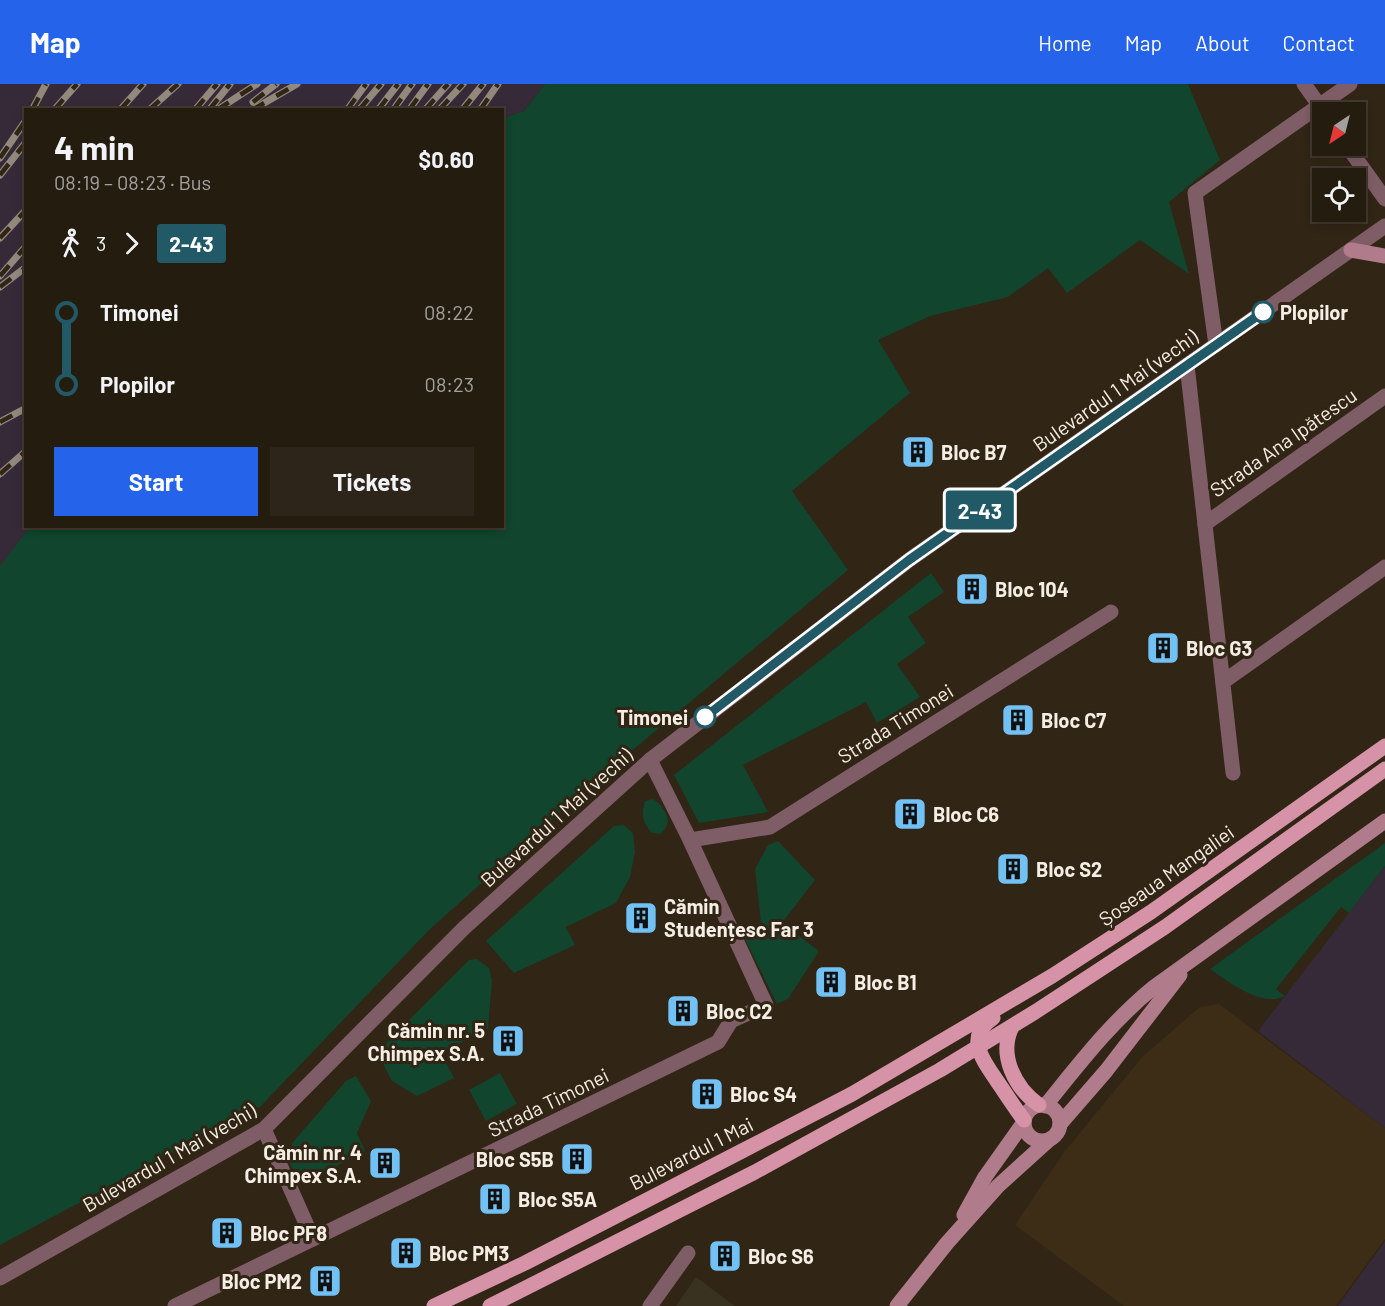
<!DOCTYPE html>
<meta charset="utf-8">
<style>
:root{--surface:#251c10;--page:#2d2519;--text:#f1f3f6;--muted:#a3a19f;--line:#423a30;--accent:#2563eb}
body{margin:0;font-family:Barlow,sans-serif;background:var(--page);color:var(--text);height:100vh;display:flex;flex-direction:column;font-size:22px;white-space:nowrap}
*{box-sizing:border-box;margin:0}
p{font-size:20px;color:var(--muted)}
.icon{flex:none;width:33px;height:33px;fill:none;stroke:currentColor;stroke-width:2;stroke-linecap:round;stroke-linejoin:round}
.map{position:relative;flex:1;overflow:hidden}
.side{position:absolute;left:24px;top:24px;width:480px;height:420px;display:flex;flex-direction:column;background:var(--surface);border-radius:0px;box-shadow:0 3px 9px #0003,0 0 0 2px var(--line)}
.side>*{flex:none}
.badge{padding:0 12px;border-radius:4px;font-size:21px;line-height:39px}
.needle{width:39px;rotate:215deg}
.fabs{position:absolute;left:1312px;top:18px;display:grid;gap:12px}
.fabs a{display:grid;place-items:center;width:54px;height:54px;border-radius:0px;background:var(--surface);box-shadow:0 3px 9px #0003,0 0 0 2px var(--line);font-size:30px}
.map>.badge{position:absolute;translate:-50% -50%;box-shadow:0 0 0 3px #fff}
.legs{display:flex;align-items:center;gap:9px;height:66px;padding:0 30px;font-size:20px}
.legs p{margin-inline-start:auto}
.headline{display:flex;align-items:center;justify-content:space-between;height:102px;padding:0 30px}
h1{font-size:33px;font-weight:700;line-height:45px}
.button{display:flex;gap:12px;margin-top:auto;padding:12px 30px}
.button a{flex:1;height:69px;border-radius:0px;background:var(--accent);color:#fff;font-size:24px;font-weight:700;line-height:69px;text-align:center}
.button a+a{background:var(--page);color:var(--text)}
ul{padding:0 30px;list-style:none}
li{display:flex;align-items:center;gap:21px;height:72px;font-size:22px}
li i{display:grid;place-items:center;width:9px;height:100%;margin:0 8px;background:currentColor}
li i::after{content:'';width:15px;height:15px;margin:-8px;border:4px solid;border-radius:50%;background:var(--surface)}
li p{margin-inline-start:auto}
li:first-child i{background:linear-gradient(#0000 50%,currentColor 0)}
li:last-child i{background:linear-gradient(currentColor 50%,#0000 0)}
header{display:flex;align-items:center;gap:36px;box-sizing:border-box;height:84px;padding:0 30px;background:var(--accent);color:#fff}
header strong{font-size:28px}
nav{display:flex;gap:33px;margin-inline-start:auto;font-size:21px}
.map>svg:first-child{display:block}
</style>
<header>
<strong>Map</strong>
<nav><a>Home</a><a>Map</a><a>About</a><a>Contact</a></nav>
</header>
<div class="map">
<svg width="1385" height="1222" viewBox="0 0 1385 1222">
<rect width="100%" height="100%" fill="#312515"/>
<!-- built -->
<polygon fill="#3d2d17" points="1219,920 1385,1044 1385,1155 1336,1222 1124,1222 1015,1141 1065,1067 1143,972 1200,923"/>
<!-- industrial -->
<g fill="#362a38">
<polygon points="0,0 545,0 524,27 503,34 502,26 26,26 26,442 269,443 0,1026"/>
<polygon points="1385,782 1385,1044 1258,947"/>
<polygon points="1385,1157 1385,1222 1338,1222"/>
</g>
<!-- education -->
<polygon fill="#393221" points="696,1193 735,1222 676,1222"/>
<!-- green -->
<g fill="#11452d">
<polygon points="545,0 1188,0 1220,76 1169,118 1189,190 1140,156 1067,209 1048,184 1008,213 930,232 878,256 910,309 792,407 848,486 604,690 429,846 261,1022 0,1161 0,482 30,443 502,442 503,34 524,27"/>
<polygon points="931,489 944,508 908,533 926,559 897,580 920,613 877,639 866,618 743,681 768,728 699,739 674,691"/>
<path d="M653,715c7,4 18,17 14,26 0,2 -6,8 -7,9l-8,-1c-10,-11 -11,-18 -7,-32z"/>
<polygon points="624,741 633,749 635,768 630,793 616,819 566,843 575,861 514,889 486,857 614,742"/>
<polygon points="778,757 815,796 782,839 819,867 788,915 777,920 745,855 762,846 755,785 768,761"/>
<path d="M1385,759v23l-36,47 -8,-6 -65,82 9,7c-23,12 -56,-14 -75,-27z"/>
<polygon points="477,875 489,884 492,897 488,944 441,969 454,994 417,1012 392,997 378,970 391,954 469,876"/>
<polygon points="500,989 517,1020 486,1037 469,1006"/>
<polygon points="356,992 371,1017 357,1049 365,1067 304,1099 299,1097 286,1072 294,1057 346,997"/>
</g>
<g fill="none" stroke-linecap="round" stroke-linejoin="round">
<!-- street -->
<g stroke="#7e5d66" stroke-width="15">
<polyline points="1304,0 1324,28"/>
<polyline points="1347,62 1385,115"/>
<polyline points="1216,261 1195,109 1350,0"/>
<polyline points="1187,281 1233,689"/>
<polyline points="1205,440 1385,312"/>
<polyline points="1223,598 1385,483"/>
<polyline points="650,676 690,756 770,743 1111,528"/>
<polyline points="264,1045 313,1155"/>
<polyline points="0,1194 264,1045 464,844 650,676 909,476 1385,142"/>
<polyline points="175,1222 718,958 731,937 766,921 690,756"/>
<polyline points="650,1222 688,1169"/>
</g>
<!-- secondary -->
<g stroke="#b07b8a" stroke-width="15">
<polyline points="1351,166 1385,172"/>
<circle cx="1042" cy="1039" r="18"/>
<path d="M1045,1022c35,-43 66,-84 109,-119l231,-166"/>
<polyline points="1060,1040 1106,987 1180,891"/>
<polyline points="964,1131 985,1093 1024,1038"/>
<polyline points="897,1222 947,1159 998,1102 1050,1055"/>
</g>
<!-- primary -->
<g stroke="#d692a6" stroke-width="15">
<path d="M993,934c-29,19 -10,42 4,63 9,13 17,26 27,39"/>
<path d="M1012,943c-14,28 3,61 27,78"/>
<polyline points="434,1222 525,1179 742,1067 852,1010 930,964 1052,892 1151,828 1385,662"/>
<polyline points="490,1222 755,1088 940,986 1035,928 1165,843 1385,685"/>
</g>
<defs>
<g id="rail">
<polyline points="253,18 276,0"/>
<polyline points="32,26 46,0"/>
<polyline points="54,26 77,0"/>
<polyline points="120,26 143,0"/>
<polyline points="149,26 178,0"/>
<polyline points="195,26 217,0"/>
<polyline points="209,26 230,0"/>
<polyline points="217,26 257,0"/>
<polyline points="252,26 297,0"/>
<polyline points="347,26 366,0"/>
<polyline points="359,26 381,0"/>
<polyline points="378,26 398,0"/>
<polyline points="393,26 412,0"/>
<polyline points="409,26 428,0"/>
<polyline points="425,26 448,0"/>
<polyline points="439,26 463,0"/>
<polyline points="462,26 483,0"/>
<polyline points="480,26 498,0"/>
<polyline points="0,74 26,36"/>
<polyline points="0,91 26,58"/>
<polyline points="0,154 26,126"/>
<polyline points="0,192 26,162"/>
<polyline points="0,203 26,183"/>
<polyline points="0,338 26,324"/>
<polyline points="0,390 26,367"/>
</g>
</defs>
<!-- rail casing -->
<use href="#rail" stroke="#92887b" stroke-width="7"/>
<!-- rail -->
<use href="#rail" stroke="#312515" stroke-width="4.5" stroke-dasharray="14" stroke-linecap="butt"/>
</g>
<g fill="none" stroke-linecap="round" stroke-linejoin="round">
<defs>
<polyline id="line-1" points="705,633 909,476 1263,228"/>
</defs>
<!-- line-1 casing -->
<use href="#line-1" stroke="#fff" stroke-width="14"/>
<!-- line-1 -->
<use href="#line-1" stroke="#215967" stroke-width="9"/>
</g>
<!-- icons -->
<defs>
<symbol id="building-square" viewBox="-11 -11 22 22"><rect x="-9" y="-9" width="18" height="18" rx="4" fill="#71c1f5" stroke="#312515"/><path d="M-4-6H4V6H1V3H-1V6H-4ZM-2.5-4.3h1.7v1.8h-1.7ZM.8-4.3h1.7v1.8H.8ZM-2.5-1h1.7V.8h-1.7ZM.8-1h1.7V.8H.8Z" fill="#111"/></symbol>
</defs>
<g fill-rule="evenodd">
<use href="#building-square" x="899" y="349" width="38" height="38"/>
<use href="#building-square" x="953" y="486" width="38" height="38"/>
<use href="#building-square" x="1144" y="545" width="38" height="38"/>
<use href="#building-square" x="999" y="617" width="38" height="38"/>
<use href="#building-square" x="891" y="711" width="38" height="38"/>
<use href="#building-square" x="994" y="766" width="38" height="38"/>
<use href="#building-square" x="622" y="815" width="38" height="38"/>
<use href="#building-square" x="812" y="879" width="38" height="38"/>
<use href="#building-square" x="664" y="908" width="38" height="38"/>
<use href="#building-square" x="489" y="938" width="38" height="38"/>
<use href="#building-square" x="688" y="991" width="38" height="38"/>
<use href="#building-square" x="558" y="1056" width="38" height="38"/>
<use href="#building-square" x="366" y="1060" width="38" height="38"/>
<use href="#building-square" x="476" y="1096" width="38" height="38"/>
<use href="#building-square" x="208" y="1130" width="38" height="38"/>
<use href="#building-square" x="387" y="1150" width="38" height="38"/>
<use href="#building-square" x="706" y="1153" width="38" height="38"/>
<use href="#building-square" x="306" y="1178" width="38" height="38"/>
</g>
<!-- markers -->
<g fill="#fff" stroke="#215967" stroke-width="3">
<circle cx="1263" cy="228" r="10"/>
<circle cx="705" cy="633" r="10"/>
</g>
<g text-anchor="middle" dominant-baseline="central" stroke-width="6" stroke-linejoin="round" paint-order="stroke">
<!-- stop labels -->
<g font-size="20" font-weight="bold" fill="#f6eee4" stroke="#312515" text-anchor="start">
<text x="1280" y="228">Plopilor</text>
<text x="688" y="633" text-anchor="end">Timonei</text>
</g>
<!-- street labels -->
<g font-size="20" fill="#f6eee4" stroke="#312515">
<text transform="translate(1115 306) rotate(-35)">Bulevardul 1 Mai (vechi)</text>
<text transform="translate(1283 358) rotate(-35)">Strada Ana Ipătescu</text>
<text transform="translate(895 639) rotate(-32)">Strada Timonei</text>
<text transform="translate(556 733) rotate(-42)">Bulevardul 1 Mai (vechi)</text>
<text transform="translate(1166 791) rotate(-35)">Șoseaua Mangaliei</text>
<text transform="translate(548 1018) rotate(-26)">Strada Timonei</text>
<text transform="translate(691 1069) rotate(-27)">Bulevardul 1 Mai</text>
<text transform="translate(169 1073) rotate(-30)">Bulevardul 1 Mai (vechi)</text>
</g>
<!-- poi labels -->
<g font-size="20" font-weight="bold" fill="#f6eee4" stroke="#312515" text-anchor="start">
<text x="941" y="368">Bloc B7</text>
<text x="995" y="505">Bloc 104</text>
<text x="1186" y="564">Bloc G3</text>
<text x="1041" y="636">Bloc C7</text>
<text x="933" y="730">Bloc C6</text>
<text x="1036" y="785">Bloc S2</text>
<text x="664" y="822">Cămin<tspan x="664" dy="23">Studențesc Far 3</tspan></text>
<text x="854" y="898">Bloc B1</text>
<text x="706" y="927">Bloc C2</text>
<text x="485" y="946" text-anchor="end">Cămin nr. 5<tspan x="485" dy="23">Chimpex S.A.</tspan></text>
<text x="730" y="1010">Bloc S4</text>
<text x="362" y="1068" text-anchor="end">Cămin nr. 4<tspan x="362" dy="23">Chimpex S.A.</tspan></text>
<text x="554" y="1075" text-anchor="end">Bloc S5B</text>
<text x="518" y="1115">Bloc S5A</text>
<text x="250" y="1149">Bloc PF8</text>
<text x="429" y="1169">Bloc PM3</text>
<text x="748" y="1172">Bloc S6</text>
<text x="302" y="1197" text-anchor="end">Bloc PM2</text>
</g>
</g>
</svg>
<div class="fabs">
<a><svg class="needle" viewBox="-14 -14 28 28"><path d="M0-13l5 13h-10z" fill="#e53935"/><path d="M0 13l5-13h-10z" fill="#a3a19f"/></svg></a>
<a><svg class="icon" aria-label="locate" viewBox="0 0 24 24"><circle cx="12" cy="12" r="6"/><path d="M12 2v4M12 18v4M2 12h4M18 12h4"/></svg></a>
</div>
<b class="badge" style="left:980px;top:426px;background:#215967;color:#fff">2-43</b>
<section class="side">
<div class="headline"><div><h1>4 min</h1><p>08:19 – 08:23 · Bus</p></div><b>$0.60</b></div>
<div class="legs"><svg class="icon" aria-label="walk" viewBox="0 0 24 24"><circle cx="13" cy="4" r="2"/><path d="M13 8l-2 6 4 7M11 14l-3 7M7 12l3-4h3l4 4"/></svg>3<svg class="icon" aria-label="forward" viewBox="0 0 24 24"><path d="M9 5l7 7-7 7"/></svg><b class="badge" style="background:#215967;color:#fff">2-43</b></div>
<ul>
<li><i style="color:#215967"></i><b>Timonei</b><p>08:22</p></li>
<li><i style="color:#215967"></i><b>Plopilor</b><p>08:23</p></li>
</ul>
<div class="button"><a>Start</a><a>Tickets</a></div>
</section>
</div>
